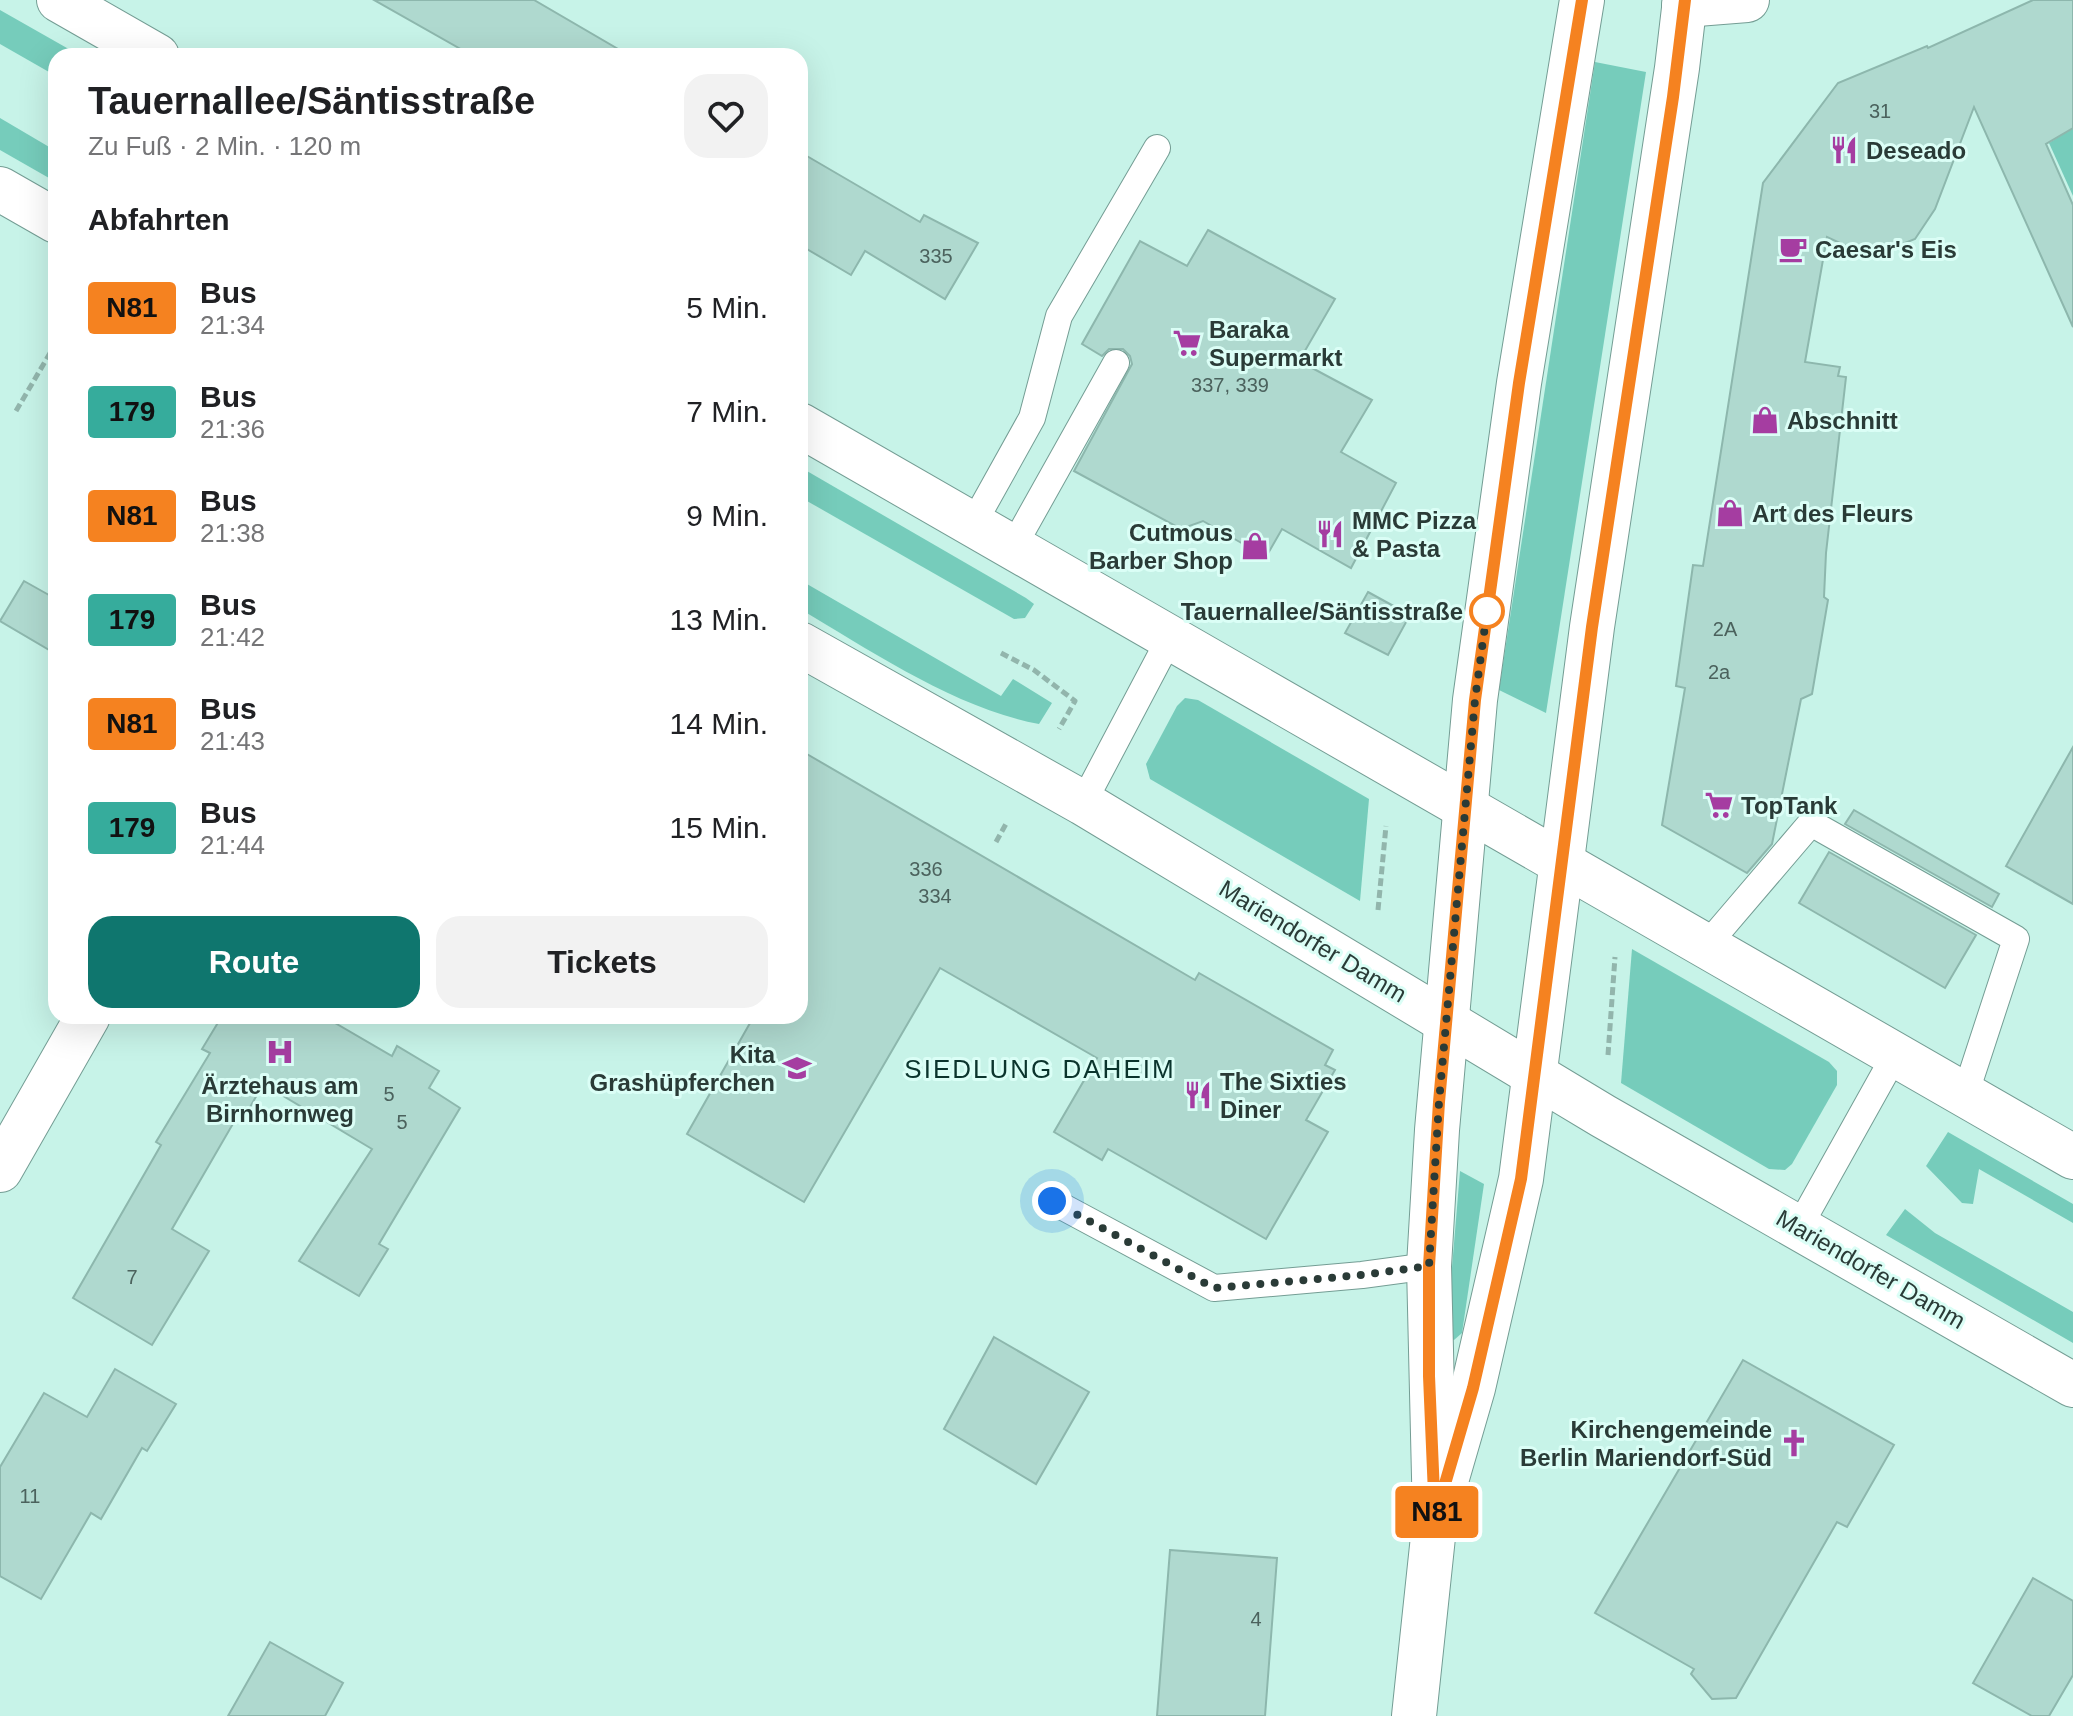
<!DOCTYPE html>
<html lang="de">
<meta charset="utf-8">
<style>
:root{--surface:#fff;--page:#f2f2f2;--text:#202124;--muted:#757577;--accent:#0f766e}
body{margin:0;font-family:Helvetica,sans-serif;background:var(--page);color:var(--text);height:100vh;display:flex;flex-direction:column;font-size:30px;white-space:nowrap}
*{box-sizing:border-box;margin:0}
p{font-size:26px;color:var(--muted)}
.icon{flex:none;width:44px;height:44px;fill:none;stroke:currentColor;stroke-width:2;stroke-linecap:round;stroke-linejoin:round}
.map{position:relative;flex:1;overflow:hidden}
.side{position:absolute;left:48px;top:48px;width:760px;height:976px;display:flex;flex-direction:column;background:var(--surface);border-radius:24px;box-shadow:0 8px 32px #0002}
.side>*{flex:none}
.badge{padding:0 16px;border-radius:6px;font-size:28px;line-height:52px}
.you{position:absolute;width:40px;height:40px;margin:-20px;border:6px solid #fff;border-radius:50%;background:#1a73e8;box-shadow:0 0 0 12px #1a73e833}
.map>.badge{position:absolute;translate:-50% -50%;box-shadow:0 0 0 4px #fff}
h2{padding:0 40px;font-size:30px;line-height:72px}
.round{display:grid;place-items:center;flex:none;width:84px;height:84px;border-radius:24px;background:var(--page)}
.headline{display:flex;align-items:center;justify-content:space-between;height:136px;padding:0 40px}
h1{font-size:38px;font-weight:700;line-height:60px}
.primary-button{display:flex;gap:16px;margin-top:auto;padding:16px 40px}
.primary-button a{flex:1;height:92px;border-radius:24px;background:var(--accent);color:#fff;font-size:32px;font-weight:700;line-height:92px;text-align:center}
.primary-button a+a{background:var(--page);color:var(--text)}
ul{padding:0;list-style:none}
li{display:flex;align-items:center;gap:24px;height:104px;padding:0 40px}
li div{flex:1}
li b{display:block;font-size:30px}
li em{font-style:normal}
li .badge{min-width:88px;font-weight:700;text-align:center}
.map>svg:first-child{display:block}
</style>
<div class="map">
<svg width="2073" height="1716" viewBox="0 0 2073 1716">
<rect width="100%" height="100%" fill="#c7f3e8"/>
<!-- green -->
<g fill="#76ccbb">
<polygon points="0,10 81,56 56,56 56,76 0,44"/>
<polygon points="1595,62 1646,72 1546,713 1499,690"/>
<polygon points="0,118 56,151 56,182 0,150"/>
<polygon points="2073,128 2073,196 2049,143"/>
<polygon points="800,467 1026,598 1034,604 1025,618 1014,619 800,497"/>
<path d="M800,580l201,116 12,-17 39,24 -13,21c-84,-16 -166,-72 -239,-115z"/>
<polygon points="1185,698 1198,700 1369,799 1360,901 1150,779 1146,764 1177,706"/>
<polygon points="1632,949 1829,1062 1837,1071 1837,1085 1792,1164 1785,1170 1769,1169 1621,1083"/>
<polygon points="1948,1132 2073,1204 2073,1223 1979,1169 1973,1204 1962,1203 1926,1166"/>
<polygon points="1460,1171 1484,1184 1462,1333 1454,1340 1448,1337 1447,1328"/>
<polygon points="1905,1209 1935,1233 2073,1312 2073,1343 1886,1235"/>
</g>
<!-- building -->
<g fill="#afd9cf" stroke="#8db7ad" stroke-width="2">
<polygon points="374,0 534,0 630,56 473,56"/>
<polygon points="2033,0 2073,0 2073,128 2046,144 2073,205 2073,327 1974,107 1935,209 1915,239 1900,245 1877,246 1870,257 1827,237 1805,362 1840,367 1838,376 1846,377 1826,553 1824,597 1828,600 1812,694 1801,699 1772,844 1747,873 1662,825 1685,688 1676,686 1693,565 1703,566 1763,183 1838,83 1927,46 1928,48"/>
<polygon points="800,152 920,222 924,215 978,243 945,299 865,251 851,275 800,245"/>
<polygon points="1208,230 1335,299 1299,361 1372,400 1341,452 1396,483 1351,568 1282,529 1266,557 1203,521 1181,529 1074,471 1132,364 1130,356 1123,349 1109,349 1102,356 1082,344 1140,241 1187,266"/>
<polygon points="24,581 56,599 56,654 0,621"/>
<polygon points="1368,592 1410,615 1388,655 1345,633"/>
<polygon points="2073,747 2073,904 2006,866"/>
<polygon points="800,750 1195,980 1199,973 1333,1050 1325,1065 1335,1070 1306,1120 1328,1132 1266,1239 1108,1149 1102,1160 1054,1132 1097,1058 940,968 804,1202 687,1134 754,1016 800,1016"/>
<polygon points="1854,810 1999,894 1992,907 1845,824"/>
<polygon points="1829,852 1976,935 1945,988 1799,903"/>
<polygon points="222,1016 323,1016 392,1056 397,1046 439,1071 429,1088 460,1108 379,1244 388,1249 359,1296 299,1261 372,1149 263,1084 244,1118 238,1115 172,1229 209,1251 152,1345 73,1298 161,1145 156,1142 210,1053 202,1049"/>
<polygon points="994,1337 1089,1392 1036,1484 944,1429"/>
<polygon points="1743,1360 1894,1445 1847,1527 1837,1522 1736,1698 1712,1699 1691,1674 1694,1669 1595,1613"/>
<polygon points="115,1369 176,1404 147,1451 142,1448 101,1519 91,1513 41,1599 0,1576 0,1467 44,1393 87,1417"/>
<polygon points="1170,1550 1277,1558 1265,1716 1157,1716"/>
<polygon points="2033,1578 2073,1601 2073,1675 2049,1716 2032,1716 1973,1683"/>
<polygon points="270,1642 343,1683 325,1716 228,1716"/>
</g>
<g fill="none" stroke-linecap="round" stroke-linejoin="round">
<defs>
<g id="service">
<polyline points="973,524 1032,418 1059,316 1157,148"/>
<polyline points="1013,547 1116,363"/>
<polyline points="1083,803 1171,636"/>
<polyline points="1706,946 1811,823 2016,939 1965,1095"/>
<polyline points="1052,1201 1214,1288 1362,1275 1429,1266"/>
<polyline points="1799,1227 1895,1055"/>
</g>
<g id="minor">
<polyline points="1684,5 1747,0"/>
<polyline points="0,1170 88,1016"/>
</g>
<g id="tertiary">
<polyline points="1446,1481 1473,1388 1521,1179 1592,627 1677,68 1685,0"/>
<polyline points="1414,1716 1435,1518 1429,1266 1437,1130 1475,700 1519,383 1582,0"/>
</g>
<g id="primary">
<polyline points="59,0 157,56"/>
<polyline points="0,189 56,221"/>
<polyline points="800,425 2073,1157"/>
<polyline points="800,644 1083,803 1603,1116 2073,1385"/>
</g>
</defs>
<!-- service casing -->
<use href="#service" stroke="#749d94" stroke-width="28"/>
<!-- minor casing -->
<use href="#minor" stroke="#749d94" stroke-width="46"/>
<!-- tertiary casing -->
<use href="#tertiary" stroke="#749d94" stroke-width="46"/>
<!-- primary casing -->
<use href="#primary" stroke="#749d94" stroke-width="46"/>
<!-- path -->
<g stroke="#92b5ac" stroke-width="5" stroke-dasharray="8 4" stroke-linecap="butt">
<polyline points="16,411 56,343"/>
<polyline points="1001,653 1034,670 1075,701 1059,729"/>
<polyline points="996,842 1007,822"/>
<polyline points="1378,910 1386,826"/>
<polyline points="1608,1055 1615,957"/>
</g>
<!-- service -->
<use href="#service" stroke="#fff" stroke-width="26"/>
<!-- minor -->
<use href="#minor" stroke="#fff" stroke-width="44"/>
<!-- tertiary -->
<use href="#tertiary" stroke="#fff" stroke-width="44"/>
<!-- primary -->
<use href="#primary" stroke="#fff" stroke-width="44"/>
</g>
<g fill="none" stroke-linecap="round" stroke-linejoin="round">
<defs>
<polyline id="line" points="1582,0 1519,383 1475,700 1439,1102 1429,1266 1429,1376 1435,1518 1473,1388 1521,1179 1592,627 1673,97 1685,0"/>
</defs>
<!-- line casing -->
<use href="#line" stroke="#fff" stroke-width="18"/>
<!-- line -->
<use href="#line" stroke="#f58220" stroke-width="12"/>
<!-- walk -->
<polyline stroke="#2a3b37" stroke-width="8" stroke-dasharray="0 14.4" points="1052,1201 1214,1288 1362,1275 1429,1266 1439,1102 1475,700 1487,611"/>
</g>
<!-- icons -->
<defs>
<symbol id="restaurant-bare" viewBox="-9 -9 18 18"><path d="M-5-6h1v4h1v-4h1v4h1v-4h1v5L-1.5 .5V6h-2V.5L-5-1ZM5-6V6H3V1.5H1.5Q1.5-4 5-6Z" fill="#a53da1" stroke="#dbfef6" stroke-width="2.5" paint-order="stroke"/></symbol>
<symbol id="cafe-bare" viewBox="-9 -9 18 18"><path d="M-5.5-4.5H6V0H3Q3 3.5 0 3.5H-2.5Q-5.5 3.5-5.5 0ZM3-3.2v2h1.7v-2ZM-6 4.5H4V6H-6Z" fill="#a53da1" stroke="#dbfef6" stroke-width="2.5" paint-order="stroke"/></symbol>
<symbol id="supermarket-bare" viewBox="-9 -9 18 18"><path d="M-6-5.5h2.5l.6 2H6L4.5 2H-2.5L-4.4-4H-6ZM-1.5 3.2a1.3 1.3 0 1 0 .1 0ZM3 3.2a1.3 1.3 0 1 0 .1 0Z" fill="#a53da1" stroke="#dbfef6" stroke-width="2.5" paint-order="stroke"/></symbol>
<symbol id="shop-bare" viewBox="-9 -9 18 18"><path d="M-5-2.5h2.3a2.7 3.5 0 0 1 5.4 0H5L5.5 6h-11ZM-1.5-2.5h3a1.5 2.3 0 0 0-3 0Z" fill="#a53da1" stroke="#dbfef6" stroke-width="2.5" paint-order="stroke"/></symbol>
<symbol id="hospital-bare" viewBox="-9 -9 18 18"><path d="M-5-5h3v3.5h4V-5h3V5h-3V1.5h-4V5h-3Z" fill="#a53da1" stroke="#dbfef6" stroke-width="2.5" paint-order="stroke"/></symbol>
<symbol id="school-bare" viewBox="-9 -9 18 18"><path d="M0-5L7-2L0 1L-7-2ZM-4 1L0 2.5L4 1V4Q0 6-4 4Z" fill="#a53da1" stroke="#dbfef6" stroke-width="2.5" paint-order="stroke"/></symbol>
<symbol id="church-bare" viewBox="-9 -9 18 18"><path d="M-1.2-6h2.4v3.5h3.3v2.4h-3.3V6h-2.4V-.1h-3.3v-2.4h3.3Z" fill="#a53da1" stroke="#dbfef6" stroke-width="2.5" paint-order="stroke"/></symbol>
</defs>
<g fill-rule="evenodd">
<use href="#restaurant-bare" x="1824" y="130" width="40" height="40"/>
<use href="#cafe-bare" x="1773" y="229" width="40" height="40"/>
<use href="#supermarket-bare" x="1167" y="323" width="40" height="40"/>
<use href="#shop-bare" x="1745" y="400" width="40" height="40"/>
<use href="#shop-bare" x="1710" y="493" width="40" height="40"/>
<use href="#restaurant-bare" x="1310" y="514" width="40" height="40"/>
<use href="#shop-bare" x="1235" y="526" width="40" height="40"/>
<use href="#supermarket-bare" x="1699" y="785" width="40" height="40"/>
<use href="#hospital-bare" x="260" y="1032" width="40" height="40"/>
<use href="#school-bare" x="777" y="1048" width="40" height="40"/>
<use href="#restaurant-bare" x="1178" y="1075" width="40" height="40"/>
<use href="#church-bare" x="1774" y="1423" width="40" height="40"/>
</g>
<!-- markers -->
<circle fill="#fff" stroke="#f58220" stroke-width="4" cx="1487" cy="611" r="16"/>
<g text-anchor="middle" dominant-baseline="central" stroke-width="6" stroke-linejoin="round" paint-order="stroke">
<!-- number labels -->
<g font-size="20" fill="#4b625d">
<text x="1880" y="111">31</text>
<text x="936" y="256">335</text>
<text x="1230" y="385">337, 339</text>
<text x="1725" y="629">2A</text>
<text x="1719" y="672">2a</text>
<text x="926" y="869">336</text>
<text x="935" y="896">334</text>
<text x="389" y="1094">5</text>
<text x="402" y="1122">5</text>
<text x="132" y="1277">7</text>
<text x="30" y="1496">11</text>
<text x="1256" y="1619">4</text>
</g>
<!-- poi labels -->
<g font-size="24" font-weight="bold" fill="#2a3b37" stroke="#dbfef6" text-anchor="start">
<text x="1866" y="150">Deseado</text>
<text x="1815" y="249">Caesar's Eis</text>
<text x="1209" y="329">Baraka<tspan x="1209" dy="28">Supermarkt</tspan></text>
<text x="1787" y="420">Abschnitt</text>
<text x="1752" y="513">Art des Fleurs</text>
<text x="1352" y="520">MMC Pizza<tspan x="1352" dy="28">&amp; Pasta</tspan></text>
<text x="1233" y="532" text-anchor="end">Cutmous<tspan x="1233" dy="28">Barber Shop</tspan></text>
<text x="1741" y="805">TopTank</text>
<text x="775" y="1054" text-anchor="end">Kita<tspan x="775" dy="28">Grashüpferchen</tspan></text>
<text x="1220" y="1081">The Sixties<tspan x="1220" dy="28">Diner</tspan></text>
<text x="280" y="1085" text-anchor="middle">Ärztehaus am<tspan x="280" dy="28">Birnhornweg</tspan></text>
<text x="1772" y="1429" text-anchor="end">Kirchengemeinde<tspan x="1772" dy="28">Berlin Mariendorf-Süd</tspan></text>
</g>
<!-- stop labels -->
<g font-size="24" font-weight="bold" fill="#2a3b37" stroke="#dbfef6" text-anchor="end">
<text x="1463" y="611">Tauernallee/Säntisstraße</text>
</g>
<!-- street labels -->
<g font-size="24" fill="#2a3b37" stroke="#dbfef6">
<text transform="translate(1313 941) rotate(31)">Mariendorfer Damm</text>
<text transform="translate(1871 1269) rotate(30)">Mariendorfer Damm</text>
</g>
<!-- neighbourhood labels -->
<g font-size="26" letter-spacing="2" fill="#0b342d" stroke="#dbfef6">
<text x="1040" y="1069">SIEDLUNG DAHEIM</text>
</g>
</g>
</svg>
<div class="you" style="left:1052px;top:1201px"></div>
<b class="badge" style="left:1437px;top:1512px;background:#f58220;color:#111">N81</b>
<section class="side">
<div class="headline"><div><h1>Tauernallee/Säntisstraße</h1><p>Zu Fuß · 2 Min. · 120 m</p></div><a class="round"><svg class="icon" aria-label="heart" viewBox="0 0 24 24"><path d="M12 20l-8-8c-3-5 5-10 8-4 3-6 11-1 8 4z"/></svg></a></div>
<h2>Abfahrten</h2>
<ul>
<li><span class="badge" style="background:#f58220;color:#111">N81</span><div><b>Bus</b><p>21:34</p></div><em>5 Min.</em></li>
<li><span class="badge" style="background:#36ac9c;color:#111">179</span><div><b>Bus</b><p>21:36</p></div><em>7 Min.</em></li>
<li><span class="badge" style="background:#f58220;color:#111">N81</span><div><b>Bus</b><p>21:38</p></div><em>9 Min.</em></li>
<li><span class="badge" style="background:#36ac9c;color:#111">179</span><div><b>Bus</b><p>21:42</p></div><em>13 Min.</em></li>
<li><span class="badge" style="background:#f58220;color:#111">N81</span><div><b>Bus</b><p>21:43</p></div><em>14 Min.</em></li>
<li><span class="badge" style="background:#36ac9c;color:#111">179</span><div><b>Bus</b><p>21:44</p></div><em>15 Min.</em></li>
</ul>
<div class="primary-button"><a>Route</a><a>Tickets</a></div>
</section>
</div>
